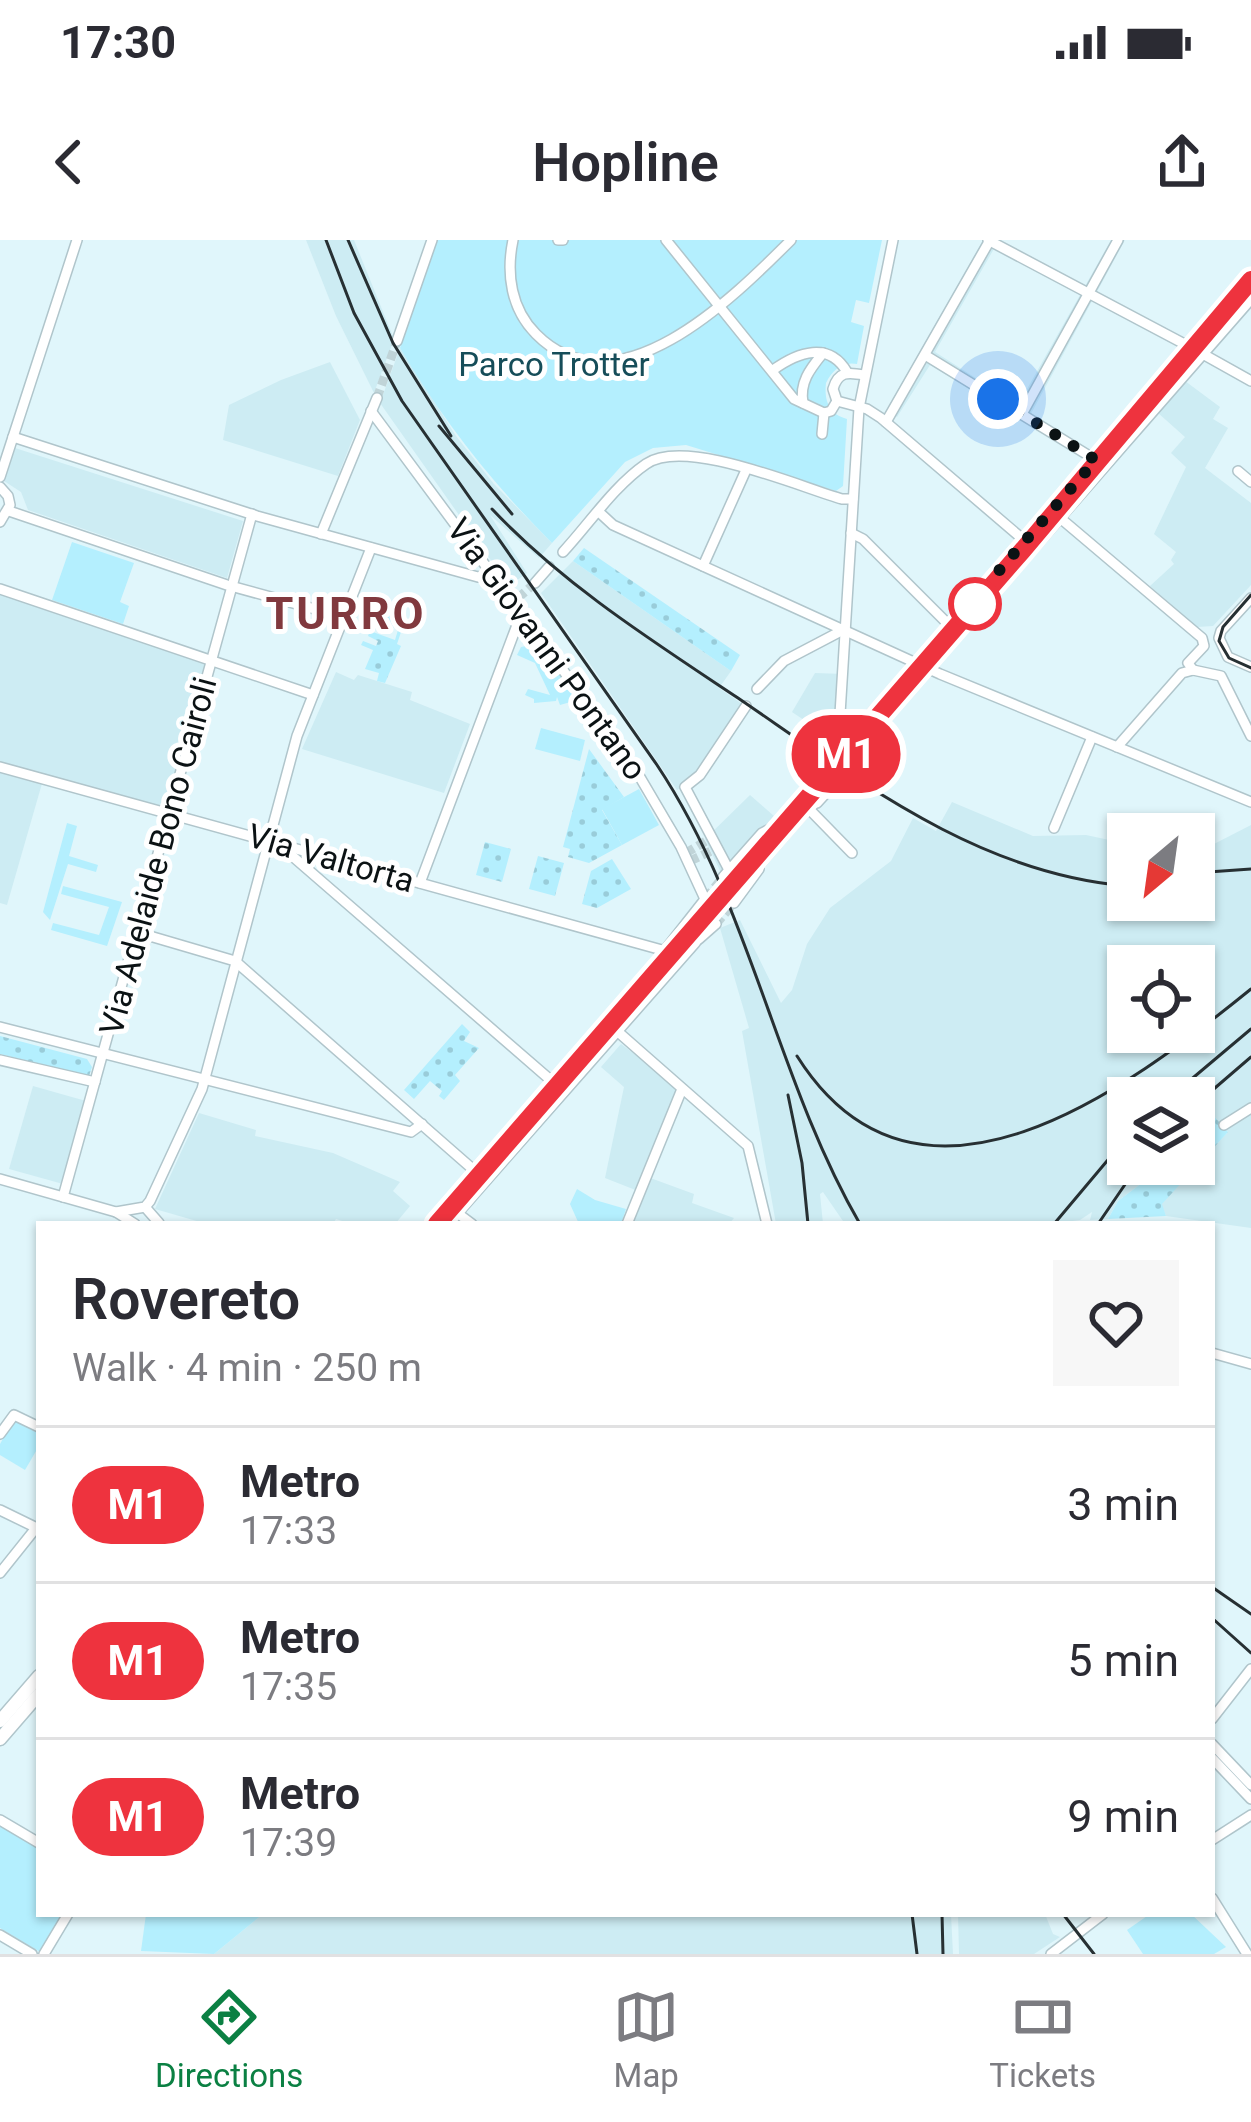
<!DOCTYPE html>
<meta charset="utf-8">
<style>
:root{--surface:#fff;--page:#f7f7f7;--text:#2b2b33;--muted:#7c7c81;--line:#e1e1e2;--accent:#0b8043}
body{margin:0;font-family:Roboto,sans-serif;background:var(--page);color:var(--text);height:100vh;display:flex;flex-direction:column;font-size:45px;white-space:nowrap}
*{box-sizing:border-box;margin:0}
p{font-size:39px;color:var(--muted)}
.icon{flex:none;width:66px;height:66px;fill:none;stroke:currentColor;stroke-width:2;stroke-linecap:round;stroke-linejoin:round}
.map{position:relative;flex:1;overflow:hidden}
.panel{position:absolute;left:36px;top:981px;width:1179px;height:696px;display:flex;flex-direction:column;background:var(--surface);border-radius:0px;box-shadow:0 3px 9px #0004}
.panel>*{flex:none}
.badge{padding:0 24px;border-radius:39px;font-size:42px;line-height:78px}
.needle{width:78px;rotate:209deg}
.controls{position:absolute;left:1107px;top:573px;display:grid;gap:24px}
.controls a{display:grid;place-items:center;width:108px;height:108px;border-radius:0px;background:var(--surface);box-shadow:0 3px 9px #0004;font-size:60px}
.you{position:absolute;width:60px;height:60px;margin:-30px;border:9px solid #fff;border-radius:50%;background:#1a73e8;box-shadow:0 0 0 18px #1a73e833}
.map>.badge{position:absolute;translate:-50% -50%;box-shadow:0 0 0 6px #fff}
.round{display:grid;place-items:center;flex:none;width:126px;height:126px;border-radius:0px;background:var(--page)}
.summary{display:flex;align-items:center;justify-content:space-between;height:204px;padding:0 36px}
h1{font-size:57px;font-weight:600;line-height:90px}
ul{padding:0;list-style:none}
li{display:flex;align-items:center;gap:36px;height:156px;padding:0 36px;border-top:3px solid var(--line)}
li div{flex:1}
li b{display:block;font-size:45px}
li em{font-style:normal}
li .badge{min-width:132px;font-weight:700;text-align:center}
.status{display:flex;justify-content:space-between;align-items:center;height:84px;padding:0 60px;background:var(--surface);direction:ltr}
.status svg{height:33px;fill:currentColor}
header{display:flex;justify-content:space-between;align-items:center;height:156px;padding:0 36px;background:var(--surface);font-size:54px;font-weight:600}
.dock{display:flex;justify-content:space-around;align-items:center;height:168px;border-top:3px solid var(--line);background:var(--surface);font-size:33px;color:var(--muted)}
.dock a{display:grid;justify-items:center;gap:6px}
.dock .current{color:var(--accent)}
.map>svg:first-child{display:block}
</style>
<div class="status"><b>17:30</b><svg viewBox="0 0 49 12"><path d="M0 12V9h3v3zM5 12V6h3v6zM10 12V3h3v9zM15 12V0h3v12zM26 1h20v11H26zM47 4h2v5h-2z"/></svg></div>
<header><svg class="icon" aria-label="back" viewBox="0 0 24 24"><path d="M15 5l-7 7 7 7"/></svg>Hopline<svg class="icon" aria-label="share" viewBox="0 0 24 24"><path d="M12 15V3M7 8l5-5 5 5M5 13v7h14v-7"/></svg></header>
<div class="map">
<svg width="1251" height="1714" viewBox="0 0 1251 1714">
<defs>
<pattern id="grass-dots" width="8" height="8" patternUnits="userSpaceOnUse" patternTransform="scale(3)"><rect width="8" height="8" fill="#b4effe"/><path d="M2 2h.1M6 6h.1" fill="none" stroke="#99ccd9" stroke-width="1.8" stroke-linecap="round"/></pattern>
</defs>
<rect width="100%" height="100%" fill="#e0f6fb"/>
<!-- built -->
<g fill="#cdecf3" fill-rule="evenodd">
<polygon points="306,0 354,0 394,99 374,153 336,76"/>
<polygon points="983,0 999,0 935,112 1018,165 1111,0 1125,0 1026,183 930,125 897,177 887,169"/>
<polygon points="400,108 456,196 494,244 552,303 539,318 490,275 527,333 509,346 380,163"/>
<polygon points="330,122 360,180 338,236 223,200 229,165 281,140"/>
<polygon points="1185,141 1220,167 1213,179 1228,188 1205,228 1251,263 1251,345 1213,386 1197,387 1150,346 1174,324 1171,320 1176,312 1154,294 1186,227 1171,213 1185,197 1157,172"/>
<polygon points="15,208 243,281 227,338 28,270 21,252 4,241"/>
<polygon points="573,321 731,431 719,448 745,466 694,540 677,550 541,353"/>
<polygon points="0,351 208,423 168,574 43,540 7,665 0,663"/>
<polygon points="336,432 354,440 358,435 412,452 410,460 470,484 444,553 302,509"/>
<polygon points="815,433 844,434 845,493 837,502 792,472"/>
<polygon points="750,555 774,576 722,635 705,599"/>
<path d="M952,562l81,34 53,-1 42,9v56h66v-54l20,-2 37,-19v403l-85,-12 -5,-12 67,-72 -16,-18 -18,20v-36h-66v66h39l-49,37 -10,18 -18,1 2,-8 -12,8 -30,4h-205l-22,-32 -3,2 3,30h-47l-34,-193 7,-3 -29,-100 20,-8 41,83 11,-13 15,-46 23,-36 61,-47 22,-43 23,13zM1128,726h66v66h-66z"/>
<polygon points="621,804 681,849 645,936 694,954 692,963 734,978 729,984 637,984 627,980 638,951 605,938 624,847 601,827"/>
<polygon points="33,846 86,861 63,944 9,929"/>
<polygon points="199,873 256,890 255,896 333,913 400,942 393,951 410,966 395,984 351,984 336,979 333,984 207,984 155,969"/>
<polygon points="263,1674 951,1674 953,1714 214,1714"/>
<polygon points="958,1674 1045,1674 1053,1694 1060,1697 1034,1714 959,1714"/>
</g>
<!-- grass -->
<g fill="url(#grass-dots)">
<polygon points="584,308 740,415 731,431 573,321"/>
<polygon points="379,371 405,380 397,404 401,406 385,443 377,441 379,433 365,429 373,410 361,405 363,401 376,406 378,401 368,396 370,391 395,400 398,390 376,378"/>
<polygon points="589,509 624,557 602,570 622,605 589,623 568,617 570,609 563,607"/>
<polygon points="485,602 511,609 502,642 476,635"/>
<polygon points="538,616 564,623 555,656 529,649"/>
<polygon points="612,619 631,649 597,668 582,664 591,631"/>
<polygon points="462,784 470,792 464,801 479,808 455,835 460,841 444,860 439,856 442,851 430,841 414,859 404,850"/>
<polygon points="0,796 87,819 92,827 89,836 0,814"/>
<polygon points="1212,874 1228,892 1162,964 1166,976 1108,979 1118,961 1167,924 1194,924 1194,894"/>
</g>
<!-- green -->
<g fill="#b4effe">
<path d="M437,0h445l-13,63 -13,-3 -5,22 13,4 -7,38c-14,-3 -25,6 -31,19 -2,18 3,31 21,36l-4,67 -7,5 -150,-46 -33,3 -28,14 -73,81c-60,-60 -109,-122 -152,-195z"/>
<polygon points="72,302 134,323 120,362 129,366 123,384 52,360"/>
<polygon points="541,403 581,459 560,465 557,457 556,461 534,463 534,459 525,455 528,449 550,455 535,423 517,415 521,407"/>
<polygon points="541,488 585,500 580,521 535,509"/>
<polygon points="639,549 659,585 622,605 602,569"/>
<polygon points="67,583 77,586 69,616 98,625 96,632 68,624 50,680 43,672"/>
<polygon points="63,646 122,662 107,706 51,690 53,683 99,695 109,667 61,654"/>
<polygon points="577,949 595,960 626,969 621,984 579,984 570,964"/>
<polygon points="14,1179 39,1194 39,1206 25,1230 0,1215 0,1204"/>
<polygon points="0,1586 39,1609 39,1674 63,1674 40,1712 0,1688"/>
<polygon points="146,1674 263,1674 214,1714 141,1711"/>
<polygon points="1150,1674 1191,1674 1226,1707 1214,1714 1143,1714 1127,1690"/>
</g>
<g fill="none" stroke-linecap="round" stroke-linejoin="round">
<!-- minor-tunnel -->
<g stroke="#c0d4d8" stroke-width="9" stroke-dasharray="9 4.5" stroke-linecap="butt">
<polyline points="377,158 397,101"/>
<polyline points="518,358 535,343"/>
<polyline points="686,613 706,601"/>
<polyline points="690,621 711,611"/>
<polyline points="706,658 723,637"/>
<polyline points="716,684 734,663"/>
</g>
<!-- major-tunnel -->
<polyline stroke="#c0d4d8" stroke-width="12" stroke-dasharray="12 6" stroke-linecap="butt" points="713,675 731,655"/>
<defs>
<g id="minor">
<path d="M513,0c-7,34 -2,69 23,94 80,81 197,-36 255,-94"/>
<polyline points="558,0 563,0"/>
<polyline points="666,0 794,159 824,173 831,171 837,161"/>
<polyline points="988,0 1192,108"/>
<polyline points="397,101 432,0"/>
<polyline points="1201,113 1251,141"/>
<polyline points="925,115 1096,220"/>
<path d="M773,130c25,-18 56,-29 74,2"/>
<path d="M864,135c-16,-3 -26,-4 -31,14l4,12 30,8 14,9 144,123"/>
<path d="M803,163c-4,-21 8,-35 20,-50"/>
<polyline points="371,171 631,522 681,607 705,659"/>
<polyline points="1022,174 1118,0"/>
<polyline points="886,182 990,0"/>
<polyline points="822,194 824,173"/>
<polyline points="13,197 257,276 478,337 489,335"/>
<polyline points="1238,231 1251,242"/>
<polyline points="0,237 77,0"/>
<polyline points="0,247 8,256 10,265 0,282"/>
<polyline points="9,271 227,345 344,377"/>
<polyline points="600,273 613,285 940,434 1251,562"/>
<polyline points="1059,277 1202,398 1204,406 1188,423 1193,430"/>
<polyline points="851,293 863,299 950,386"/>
<polyline points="321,294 377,158"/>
<path d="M563,312c26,-28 51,-66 83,-88 39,-27 151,22 196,35h11"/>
<polyline points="703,326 746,230"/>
<polyline points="535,343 549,327"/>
<polyline points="0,349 313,455"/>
<polyline points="1251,358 1221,391 1219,398 1228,417 1251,427"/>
<polyline points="1193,430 1221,436 1251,496"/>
<polyline points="757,449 784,421 845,389"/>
<polyline points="846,497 840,474 859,168 893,0"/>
<polyline points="1117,507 1182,433 1193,430"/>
<polyline points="0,527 662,710"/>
<polyline points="801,557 813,535 874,470"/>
<polyline points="817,563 872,503 883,479"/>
<polyline points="809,569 852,613"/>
<polyline points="1054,588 1092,497"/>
<polyline points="283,608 554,843"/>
<polyline points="729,630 685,547 700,535 746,466"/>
<polyline points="723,637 762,593 780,584"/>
<polyline points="420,643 520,377"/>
<polyline points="734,663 759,629"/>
<polyline points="136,692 235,721 476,932"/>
<polyline points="699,699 716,684"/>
<polyline points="662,714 706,658"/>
<polyline points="0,787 411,892 422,884"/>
<polyline points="617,791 748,906 767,984"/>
<polyline points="0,820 95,842"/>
<polyline points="1224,885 1251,868"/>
<polyline points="0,939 116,972 135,984"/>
<polyline points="63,957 252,274"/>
<polyline points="145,967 159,983"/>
<polyline points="116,972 145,967 150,961 202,849 297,496 371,308"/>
<polyline points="456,972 472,984"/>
<polyline points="627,984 682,849"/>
<polyline points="1212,1113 1251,1124"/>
<polyline points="0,1194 14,1175 39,1187"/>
<polyline points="0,1270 39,1289"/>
<polyline points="0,1333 36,1288"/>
<polyline points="1212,1479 1251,1429"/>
<polyline points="1212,1504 1251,1545"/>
<polyline points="1212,1518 1251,1559"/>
<polyline points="0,1580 39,1603"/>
<polyline points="1212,1600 1251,1575"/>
<polyline points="1212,1658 1247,1714"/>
<polyline points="0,1695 32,1714"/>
<polyline points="44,1714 68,1674"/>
<polyline points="1051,1714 1103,1674"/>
</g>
<g id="major">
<polyline points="892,468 1251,57"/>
<polyline points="727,646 1251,41"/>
<polyline points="731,655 832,538"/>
<polyline points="431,984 709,666"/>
<polyline points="446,984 694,702 713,675"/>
<polyline points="0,1481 39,1436"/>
<polyline points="0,1499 39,1454"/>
</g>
</defs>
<!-- minor casing -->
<use href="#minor" stroke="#b0c5cb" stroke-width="12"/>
<!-- major casing -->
<use href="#major" stroke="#b0c5cb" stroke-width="15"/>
<!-- minor -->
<use href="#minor" stroke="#fff" stroke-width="9"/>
<!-- major -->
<use href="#major" stroke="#fff" stroke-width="12"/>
<!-- tram -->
<polyline stroke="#273033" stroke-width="3" points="1251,355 1223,387 1219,401 1229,418 1251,428"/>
<!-- rail -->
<g stroke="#273033" stroke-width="3">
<path d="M326,0l28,73 48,88 255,364c94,141 119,314 203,459"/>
<polyline points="348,0 393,103 451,196"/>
<polyline points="439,186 512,274"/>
<path d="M492,269c72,76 159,131 246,189 120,82 240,176 390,188"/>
<polyline points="1194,633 1251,629"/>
<path d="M797,816c121,192 332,32 454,-67"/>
<polyline points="788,855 802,923 808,984"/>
<polyline points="1169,858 1251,789"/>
<polyline points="1194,866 1251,817"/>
<polyline points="1054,984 1128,896"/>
<polyline points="1098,984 1139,924"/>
<polyline points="1212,1347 1251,1374"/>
<polyline points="1212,1378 1251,1413"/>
<polyline points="912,1674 917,1714"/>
<polyline points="942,1674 943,1714"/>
<polyline points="1063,1674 1094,1714"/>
</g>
</g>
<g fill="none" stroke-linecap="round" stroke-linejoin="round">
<defs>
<polyline id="line" points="437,984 1022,311 1251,40"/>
</defs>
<!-- line casing -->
<use href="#line" stroke="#fff" stroke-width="27"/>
<!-- line -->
<use href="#line" stroke="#ee333e" stroke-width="18"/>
<!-- walk -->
<polyline stroke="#0b1214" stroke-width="12" stroke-dasharray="0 21.6" points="975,364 975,358 1096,220 998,159"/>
</g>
<!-- markers -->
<circle fill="#fff" stroke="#ee333e" stroke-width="6" cx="975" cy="364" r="24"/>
<g text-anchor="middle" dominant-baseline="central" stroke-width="10" stroke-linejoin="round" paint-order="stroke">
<!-- park labels -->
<g font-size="33" fill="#164d59" stroke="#fff">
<text x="554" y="124">Parco Trotter</text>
</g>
<!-- street labels -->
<g font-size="33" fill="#0b1214" stroke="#fff">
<text transform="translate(547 409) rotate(54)">Via Giovanni Pontano</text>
<text transform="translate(158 616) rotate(-75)">Via Adelaide Bono Cairoli</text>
<text transform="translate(331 618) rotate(16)">Via Valtorta</text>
</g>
<!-- district labels -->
<g font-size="45" font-weight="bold" letter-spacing="3" fill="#81393e" stroke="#fff">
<text x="346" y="373">TURRO</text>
</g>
</g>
</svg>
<div class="controls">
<a><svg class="needle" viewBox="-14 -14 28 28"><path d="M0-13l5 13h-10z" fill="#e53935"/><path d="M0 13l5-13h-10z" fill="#7c7c81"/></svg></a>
<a><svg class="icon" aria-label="locate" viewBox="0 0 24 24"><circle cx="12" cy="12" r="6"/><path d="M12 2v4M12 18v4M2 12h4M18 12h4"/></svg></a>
<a><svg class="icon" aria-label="layers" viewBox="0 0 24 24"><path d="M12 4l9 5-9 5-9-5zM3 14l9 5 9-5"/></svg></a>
</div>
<div class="you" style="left:998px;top:159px"></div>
<b class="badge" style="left:846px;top:514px;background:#ee333e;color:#fff">M1</b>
<section class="panel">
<div class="summary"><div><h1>Rovereto</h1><p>Walk · 4 min · 250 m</p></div><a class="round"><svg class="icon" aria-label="heart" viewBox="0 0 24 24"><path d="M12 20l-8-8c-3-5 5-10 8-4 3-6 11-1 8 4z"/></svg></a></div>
<ul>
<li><span class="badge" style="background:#ee333e;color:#fff">M1</span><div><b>Metro</b><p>17:33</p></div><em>3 min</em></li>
<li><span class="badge" style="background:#ee333e;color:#fff">M1</span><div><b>Metro</b><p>17:35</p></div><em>5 min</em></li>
<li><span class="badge" style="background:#ee333e;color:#fff">M1</span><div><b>Metro</b><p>17:39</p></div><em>9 min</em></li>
</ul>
</section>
</div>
<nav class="dock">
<a class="current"><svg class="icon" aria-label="directions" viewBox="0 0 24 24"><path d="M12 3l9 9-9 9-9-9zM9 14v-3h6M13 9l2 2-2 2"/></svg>Directions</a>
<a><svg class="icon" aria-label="map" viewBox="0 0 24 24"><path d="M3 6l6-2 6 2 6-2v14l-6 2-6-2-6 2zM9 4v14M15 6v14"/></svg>Map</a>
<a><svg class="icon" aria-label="tickets" viewBox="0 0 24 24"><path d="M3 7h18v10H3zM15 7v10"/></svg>Tickets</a>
</nav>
